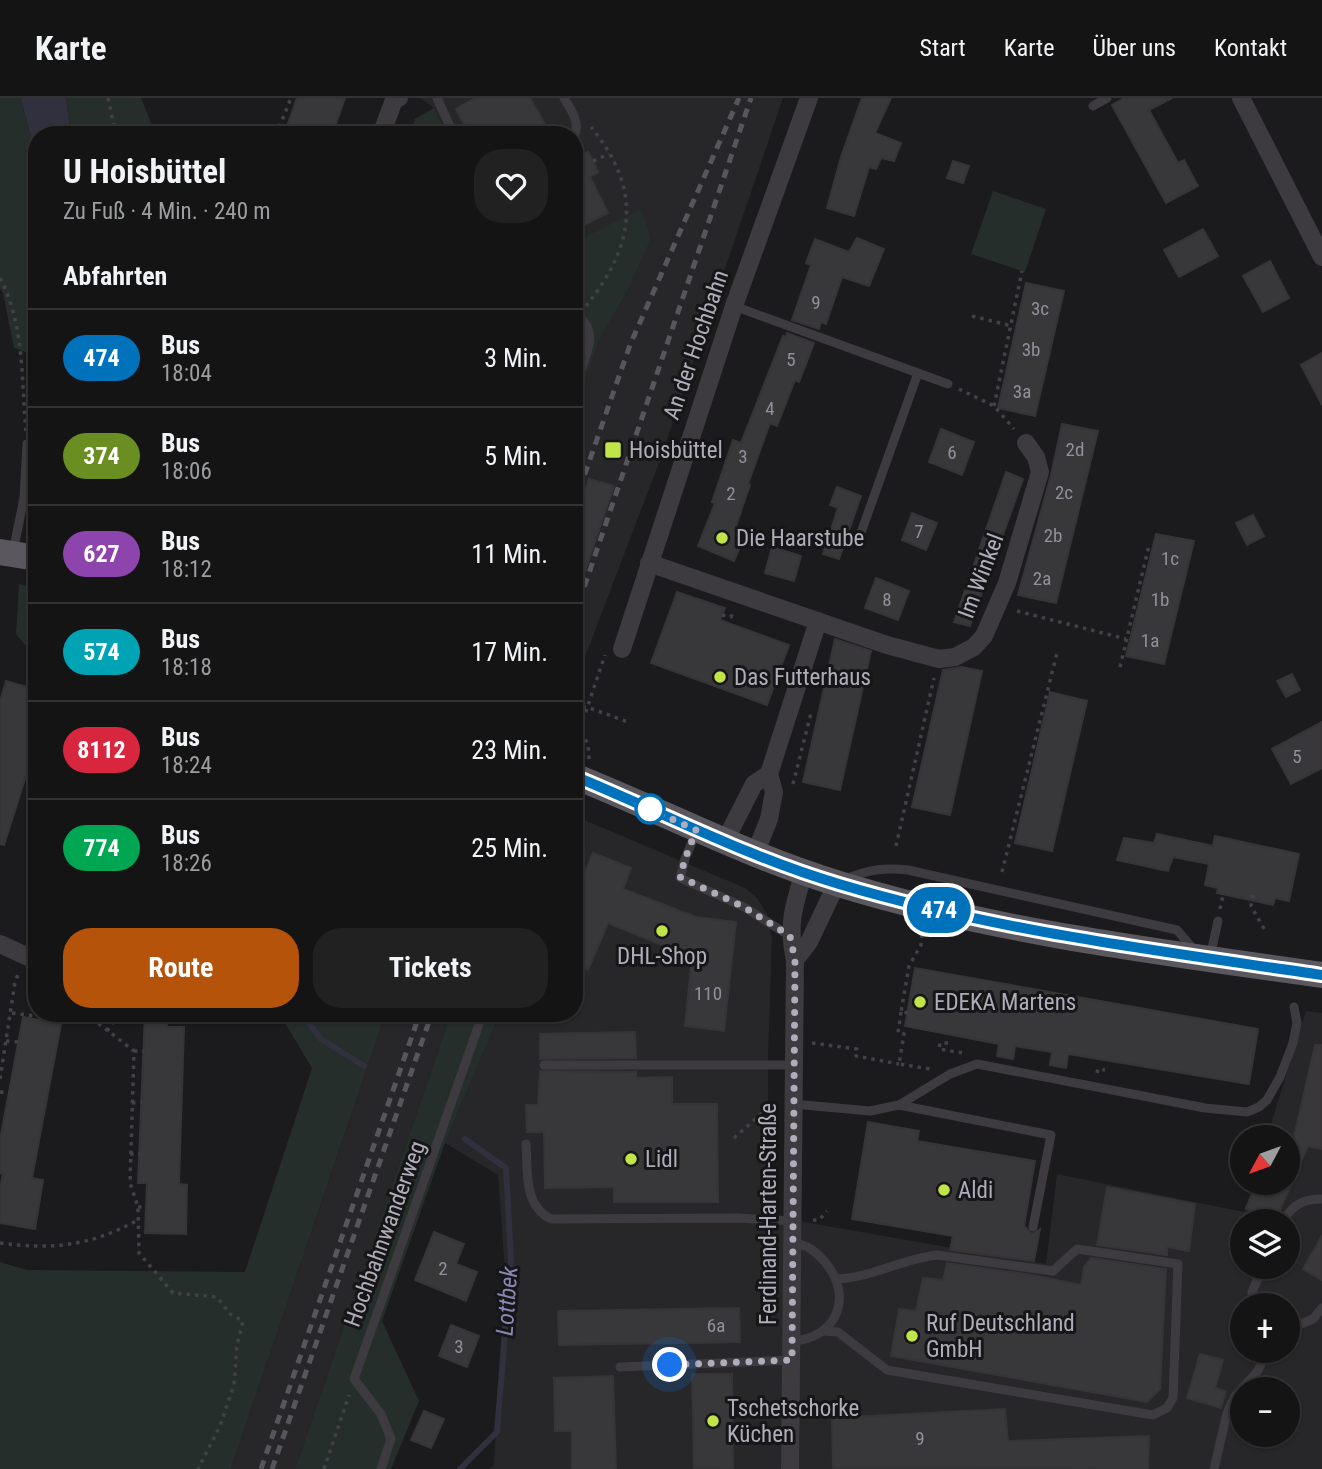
<!DOCTYPE html>
<html lang="de">
<meta charset="utf-8">
<style>
:root{--surface:#141415;--page:#212122;--text:#f1f3f6;--muted:#9d9ea0;--line:#333334;--accent:#b45309}
body{margin:0;font-family:"Roboto Condensed",sans-serif;background:var(--page);color:var(--text);height:100vh;display:flex;flex-direction:column;font-size:26px;white-space:nowrap}
*{box-sizing:border-box;margin:0}
p{font-size:23px;color:var(--muted)}
.icon{flex:none;width:38px;height:38px;fill:none;stroke:currentColor;stroke-width:2;stroke-linecap:round;stroke-linejoin:round}
.map{position:relative;flex:1;overflow:hidden}
.details{position:absolute;left:28px;top:28px;width:555px;height:896px;display:flex;flex-direction:column;background:var(--surface);border-radius:28px;box-shadow:0 2px 5px #0004,0 0 0 2px var(--line)}
.details>*{flex:none}
.badge{padding:0 14px;border-radius:23px;font-size:24px;line-height:46px}
.needle{width:46px;rotate:229deg}
.fabs{position:absolute;left:1230px;top:1027px;display:grid;gap:14px}
.fabs a{display:grid;place-items:center;width:70px;height:70px;border-radius:50%;background:var(--surface);box-shadow:0 2px 5px #0004,0 0 0 2px var(--line);font-size:35px}
.you{position:absolute;width:35px;height:35px;margin:-18px;border:5px solid #fff;border-radius:50%;background:#1a73e8;box-shadow:0 0 0 10px #1a73e833}
.map>.badge{position:absolute;translate:-50% -50%;box-shadow:0 0 0 4px #fff}
h2{padding:0 35px;font-size:26px;line-height:63px}
.round{display:grid;place-items:center;flex:none;width:74px;height:74px;border-radius:28px;background:var(--page)}
.summary{display:flex;align-items:center;justify-content:space-between;height:119px;padding:0 35px}
h1{font-size:33px;font-weight:700;line-height:52px}
.button{display:flex;gap:14px;margin-top:auto;padding:14px 35px}
.button a{flex:1;height:80px;border-radius:28px;background:var(--accent);color:#fff;font-size:28px;font-weight:700;line-height:80px;text-align:center}
.button a+a{background:var(--page);color:var(--text)}
ul{padding:0;list-style:none}
li{display:flex;align-items:center;gap:21px;height:98px;padding:0 35px;border-top:2px solid var(--line)}
li div{flex:1}
li b{display:block;font-size:26px}
li em{font-style:normal}
li .badge{min-width:77px;font-weight:700;text-align:center}
header{display:flex;align-items:center;gap:42px;box-sizing:border-box;height:98px;padding:0 35px;background:var(--surface);border-bottom:2px solid var(--line)}
header strong{font-size:33px}
nav{display:flex;gap:38px;margin-inline-start:auto;font-size:24px}
.map>svg:first-child{display:block}
</style>
<header>
<strong>Karte</strong>
<nav><a>Start</a><a>Karte</a><a>Über uns</a><a>Kontakt</a></nav>
</header>
<div class="map">
<svg width="1322" height="1371" viewBox="0 0 1322 1371">
<rect width="100%" height="100%" fill="#1b1a1c"/>
<!-- built -->
<g fill="#272628" fill-rule="evenodd">
<polygon points="420,0 783,0 660,362 574,588 574,313 599,243 629,190 651,141 640,112 574,144 574,37 447,37 434,10"/>
<path d="M582,721l163,69 12,10 10,16 5,25 -4,117 1,160 277,48 11,-90 187,38 10,-29h34v-45l-21,-1 39,-126 16,2v456h-833l5,-4 11,-195 -7,-95 -53,-32 55,-130h74v-174zM1242,1124h46v45h-46zM1242,1208h46v45h-46zM1242,1292h46v45h-46z"/>
<polygon points="367,915 451,915 295,1371 231,1371 382,926"/>
</g>
<!-- green -->
<g fill="#262e2b">
<polygon points="0,0 21,0 29,33 37,50 37,258 14,250 3,195 0,190"/>
<polygon points="66,0 141,0 156,37 71,37"/>
<polygon points="434,10 447,37 415,37 412,29 415,21"/>
<polygon points="993,93 1046,111 1025,174 971,156"/>
<polygon points="641,111 651,141 629,190 599,243 574,313 574,144"/>
<polygon points="19,486 37,491 37,561 16,536"/>
<polygon points="279,915 367,915 382,926 231,1371 0,1371 0,1164 27,1172 245,1174 312,970"/>
<polygon points="451,915 500,915 445,1045 382,1223 419,1303 391,1371 295,1371"/>
</g>
<!-- water -->
<polygon fill="#30303f" points="21,0 66,0 71,37 37,37 37,50 29,33"/>
<g fill="none" stroke-linecap="round" stroke-linejoin="round">
<!-- stream -->
<g stroke="#30303f" stroke-width="6">
<polyline points="301,915 321,941 364,968"/>
<polyline points="460,1371 497,1334 511,1161 506,1070 465,1041"/>
</g>
</g>
<!-- building -->
<g fill="#38373a" stroke="#363437" stroke-width="2">
<polygon points="297,0 345,0 332,37 284,37"/>
<polygon points="475,0 530,0 551,37 470,37 456,11"/>
<polygon points="862,0 891,0 875,35 901,45 894,63 881,60 876,71 869,69 854,118 827,110 841,59"/>
<polygon points="1124,0 1172,0 1149,12 1178,65 1184,62 1198,88 1166,105 1112,7"/>
<polygon points="574,45 580,58 588,54 593,63 598,74 590,79 608,115 574,132"/>
<polygon points="953,63 969,68 963,85 947,80"/>
<polygon points="1203,131 1218,158 1179,179 1164,152"/>
<polygon points="857,140 884,151 869,188 842,179 826,226 821,224 819,231 792,222 811,167 806,165 815,141 849,154"/>
<polygon points="1270,163 1289,200 1263,214 1243,178"/>
<polygon points="1026,185 1064,193 1035,318 998,310"/>
<polygon points="787,235 814,245 799,284 795,282 777,328 770,325 748,386 750,387 736,428 747,432 734,463 698,448 715,405 712,404 733,342 741,345 783,238 786,239"/>
<polygon points="1322,255 1322,307 1301,267"/>
<polygon points="1062,326 1098,333 1056,505 1018,497 1051,377"/>
<polygon points="941,331 974,344 962,377 929,364"/>
<polygon points="1006,374 1023,381 970,528 954,524"/>
<polygon points="589,381 614,388 577,496 574,496 574,423"/>
<polygon points="837,389 861,398 839,461 823,456 838,410 830,407"/>
<polygon points="912,415 937,425 926,452 902,442"/>
<polygon points="1253,417 1264,438 1247,447 1236,425"/>
<polygon points="1156,436 1194,443 1164,566 1126,558"/>
<polygon points="772,449 801,458 794,483 765,475"/>
<polygon points="876,480 909,493 898,522 865,510"/>
<polygon points="677,494 725,510 720,522 789,547 767,607 651,565"/>
<polygon points="835,541 871,553 840,692 803,684"/>
<polygon points="961,569 982,573 950,717 912,709 943,572"/>
<polygon points="1292,576 1300,592 1286,599 1277,583"/>
<polygon points="6,583 37,592 37,622 30,644 36,646 4,747 0,746 0,604"/>
<polygon points="1050,594 1087,603 1052,753 1015,745"/>
<polygon points="1322,624 1322,670 1291,686 1272,651"/>
<polygon points="1157,736 1213,748 1215,738 1299,756 1289,803 1275,800 1273,807 1217,795 1218,790 1205,787 1209,766 1173,759 1168,773 1117,762 1124,740 1154,745"/>
<polygon points="593,755 631,770 623,791 696,819 736,824 724,933 685,928 692,859 608,825 588,872 574,866 574,778 582,781"/>
<polygon points="915,870 1258,931 1249,986 1068,956 1066,970 1050,967 1052,954 1015,948 1013,961 997,958 999,946 905,928"/>
<polygon points="145,915 168,915 167,929 184,929 179,1086 187,1087 186,1136 145,1135 147,1085 138,1085"/>
<polygon points="23,919 61,926 32,1080 43,1082 35,1131 0,1125 0,1092 3,1075 0,1075 0,1042"/>
<polygon points="635,934 636,960 540,961 540,936"/>
<polygon points="1315,947 1322,947 1322,1051 1308,1048 1292,1084 1288,1083 1288,1065"/>
<polygon points="540,973 636,974 636,980 672,979 672,1006 717,1006 718,1104 614,1104 614,1089 545,1090 544,1034 527,1034 526,1007 538,1007"/>
<polygon points="868,1024 919,1033 917,1043 1035,1063 1024,1128 1032,1136 1040,1131 1034,1163 950,1152 953,1138 852,1121"/>
<polygon points="1257,1085 1292,1085 1275,1123 1246,1110"/>
<polygon points="1107,1089 1195,1106 1189,1153 1167,1149 1167,1157 1097,1147"/>
<polygon points="434,1134 464,1146 456,1166 477,1174 466,1203 415,1182"/>
<polygon points="1322,1138 1322,1182 1303,1171"/>
<polygon points="1091,1160 1166,1171 1160,1291 1147,1304 891,1258 899,1211 916,1213 923,1180 943,1182 947,1165 1032,1177 1081,1187 1084,1169"/>
<polygon points="739,1210 740,1244 559,1247 558,1213"/>
<polygon points="451,1227 479,1238 467,1269 439,1258"/>
<polygon points="1200,1256 1223,1262 1215,1290 1226,1293 1221,1310 1187,1300"/>
<polygon points="692,1276 732,1276 733,1371 694,1370"/>
<polygon points="613,1278 616,1371 572,1371 572,1333 555,1333 554,1280"/>
<polygon points="1005,1311 1008,1343 1149,1338 1148,1371 833,1370 832,1320"/>
<polygon points="424,1313 444,1321 431,1350 411,1342"/>
</g>
<g fill="none" stroke-linecap="round" stroke-linejoin="round">
<!-- path -->
<g stroke="#434147" stroke-width="3.5" stroke-dasharray="3.5 5" stroke-linecap="butt">
<polyline points="108,0 116,37"/>
<polyline points="276,37 291,0"/>
<polyline points="593,63 609,56"/>
<path d="M0,180c25,48 21,100 26,153"/>
<path d="M586,208c49,-61 57,-116 5,-179"/>
<polyline points="972,218 1012,228"/>
<polyline points="959,291 994,308 1014,331"/>
<polyline points="994,308 1022,173"/>
<polyline points="1017,513 1126,541"/>
<polyline points="722,517 731,519 733,513"/>
<polyline points="1120,569 1149,447"/>
<polyline points="574,608 587,609 628,624"/>
<polyline points="589,661 588,645 579,634 605,557"/>
<polyline points="793,686 811,615"/>
<polyline points="896,748 934,580"/>
<polyline points="1002,774 1057,555"/>
<polyline points="1253,797 1251,808 1266,834"/>
<polyline points="1220,811 1223,797"/>
<polyline points="901,914 898,935 904,936 899,966 930,971"/>
<polyline points="12,915 42,919"/>
<polyline points="85,915 134,953 130,1085 138,1109 139,1155 173,1195 217,1199 230,1216 243,1223 237,1247 234,1287 220,1328 198,1371"/>
<polyline points="908,915 901,914 909,868 921,847 922,836"/>
<polyline points="107,933 117,918"/>
<polyline points="6,943 18,944"/>
<polyline points="812,945 857,951 856,958 899,966"/>
<polyline points="948,945 940,945 939,951 963,955"/>
<polyline points="134,953 144,953"/>
<polyline points="1097,975 1098,971 1105,972"/>
<polyline points="0,981 15,884 19,874"/>
<polyline points="0,994 9,995"/>
<polyline points="132,1005 142,1004"/>
<polyline points="734,1040 772,1006 775,1006"/>
<polyline points="130,1056 140,1056"/>
<polyline points="138,1109 146,1109"/>
<polyline points="813,1122 819,1122 827,1113"/>
<path d="M0,1145c53,7 90,3 138,-23"/>
<polyline points="324,1371 349,1297"/>
</g>
<!-- service -->
<g stroke="#3d3b40" stroke-width="9">
<polyline points="437,0 454,37"/>
<path d="M564,0c7,11 17,26 10,38"/>
<polyline points="1093,8 1107,0"/>
<polyline points="734,208 918,275 858,443"/>
<path d="M574,216c30,16 9,48 0,72"/>
<polyline points="918,275 948,286"/>
<polyline points="13,454 24,400 27,346 37,345"/>
<polyline points="696,734 685,761 680,780 744,809 790,838"/>
<path d="M846,781c21,-9 39,-12 62,-9l269,60 18,21"/>
<polyline points="1210,859 1218,823"/>
<polyline points="544,967 794,967"/>
<polyline points="793,1006 870,1013 899,1007 1051,1037 1033,1129"/>
<polyline points="899,1007 950,976 977,966 1205,1010 1247,1014 1259,1009 1267,1002 1280,979 1293,945 1297,925 1294,909"/>
<path d="M526,1046c2,27 -3,61 25,75l186,-1 56,3"/>
<path d="M1282,1124c11,-17 20,-23 40,-23"/>
<polyline points="1253,1208 1252,1194 1263,1169"/>
<polyline points="1288,1231 1313,1221 1322,1210"/>
<path d="M822,1233l16,1 49,38 266,45 14,-7 6,-10 5,-134 -101,-15 -24,22 -116,-16c-35,4 -64,22 -100,24"/>
<path d="M792,1243c45,-2 62,-45 33,-79 -10,-11 -17,-17 -32,-19"/>
<polyline points="620,1269 792,1262"/>
<polyline points="381,1371 391,1341 381,1316 354,1281 483,915"/>
<polyline points="1214,1371 1227,1315 1235,1298 1257,1274 1268,1253"/>
</g>
<!-- minor -->
<g stroke="#3d3b40" stroke-width="18">
<polyline points="1241,0 1322,159"/>
<polyline points="381,37 394,2 399,0"/>
<polyline points="649,465 887,547 939,561 955,559 974,549 984,538 1007,485 1040,374 1036,359 1026,345"/>
<polyline points="622,551 734,208 809,0"/>
<polyline points="725,743 754,686 769,676"/>
<polyline points="755,756 769,721 774,694 769,676 818,523"/>
<polyline points="0,846 37,863"/>
<polyline points="795,862 809,844 837,785"/>
<path d="M790,1371l5,-509c-8,-36 -1,-54 9,-88"/>
</g>
<!-- primary -->
<g stroke="#5a575f" stroke-width="26">
<polyline points="0,454 37,460"/>
<path d="M574,678c88,35 173,80 265,108 156,48 321,68 483,91"/>
</g>
<!-- rail -->
<g stroke="#58565d" stroke-width="5" stroke-dasharray="9 7" stroke-linecap="butt">
<polyline points="574,407 630,247 739,0"/>
<polyline points="574,519 751,0"/>
<polyline points="261,1371 420,915"/>
<polyline points="272,1371 432,915"/>
</g>
</g>
<g fill="none" stroke-linecap="round" stroke-linejoin="round">
<defs>
<path id="line" d="M574,678c88,36 173,81 265,108 157,47 321,67 483,91"/>
</defs>
<!-- line casing -->
<use href="#line" stroke="#fff" stroke-width="16"/>
<!-- line -->
<use href="#line" stroke="#0072bc" stroke-width="10"/>
<!-- walk -->
<polyline stroke="#b0adba" stroke-width="7" stroke-dasharray="0 12.6" points="650,711 696,732 685,761 680,779 744,809 790,838 795,862 792,1262 670,1267"/>
</g>
<!-- markers -->
<g fill="#c1e449" stroke="#161517" stroke-width="2.5">
<rect x="604" y="343" width="18" height="18" rx="3.5"/>
<circle cx="722" cy="440" r="7"/>
<circle cx="720" cy="579" r="7"/>
<circle cx="662" cy="833" r="7"/>
<circle cx="920" cy="904" r="7"/>
<circle cx="631" cy="1061" r="7"/>
<circle cx="944" cy="1092" r="7"/>
<circle cx="912" cy="1238" r="7"/>
<circle cx="713" cy="1323" r="7"/>
</g>
<circle fill="#fff" stroke="#0072bc" stroke-width="3.5" cx="650" cy="711" r="14"/>
<g text-anchor="middle" dominant-baseline="central" stroke-width="6" stroke-linejoin="round" paint-order="stroke">
<!-- number labels -->
<g font-size="19" fill="#92909a">
<text x="816" y="204">9</text>
<text x="1040" y="210">3c</text>
<text x="1031" y="251">3b</text>
<text x="791" y="261">5</text>
<text x="1022" y="293">3a</text>
<text x="770" y="310">4</text>
<text x="1075" y="351">2d</text>
<text x="952" y="354">6</text>
<text x="743" y="358">3</text>
<text x="1064" y="394">2c</text>
<text x="731" y="395">2</text>
<text x="919" y="433">7</text>
<text x="1053" y="437">2b</text>
<text x="1170" y="460">1c</text>
<text x="1042" y="480">2a</text>
<text x="887" y="501">8</text>
<text x="1160" y="501">1b</text>
<text x="1150" y="542">1a</text>
<text x="1297" y="658">5</text>
<text x="708" y="895">110</text>
<text x="443" y="1170">2</text>
<text x="716" y="1227">6a</text>
<text x="459" y="1248">3</text>
<text x="920" y="1340">9</text>
</g>
<!-- street labels -->
<g font-size="23" fill="#b0adba" stroke="#161517">
<text transform="translate(696 247) rotate(-71)">An der Hochbahn</text>
<text transform="translate(981 478) rotate(-69)">Im Winkel</text>
<text transform="translate(768 1116) rotate(-90)">Ferdinand-Harten-Straße</text>
<text transform="translate(385 1136) rotate(-70)">Hochbahnwanderweg</text>
</g>
<!-- poi labels -->
<g font-size="23" fill="#b0adba" stroke="#161517" text-anchor="start">
<text x="629" y="352">Hoisbüttel</text>
<text x="736" y="440">Die Haarstube</text>
<text x="734" y="579">Das Futterhaus</text>
<text x="662" y="858" text-anchor="middle">DHL-Shop</text>
<text x="934" y="904">EDEKA Martens</text>
<text x="645" y="1061">Lidl</text>
<text x="958" y="1092">Aldi</text>
<text x="926" y="1225">Ruf Deutschland<tspan x="926" dy="26">GmbH</tspan></text>
<text x="727" y="1310">Tschetschorke<tspan x="727" dy="26">Küchen</tspan></text>
</g>
<!-- water labels -->
<g font-size="24" font-style="italic" fill="#8987b2" stroke="#161517">
<text transform="translate(507 1203) rotate(-86)">Lottbek</text>
</g>
</g>
</svg>
<div class="fabs">
<a><svg class="needle" viewBox="-14 -14 28 28"><path d="M0-13l5 13h-10z" fill="#e53935"/><path d="M0 13l5-13h-10z" fill="#9d9ea0"/></svg></a>
<a><svg class="icon" aria-label="layers" viewBox="0 0 24 24"><path d="M12 4l9 5-9 5-9-5zM3 14l9 5 9-5"/></svg></a>
<a>+</a>
<a>−</a>
</div>
<div class="you" style="left:670px;top:1267px"></div>
<b class="badge" style="left:939px;top:812px;background:#0072bc;color:#fff">474</b>
<section class="details">
<div class="summary"><div><h1>U Hoisbüttel</h1><p>Zu Fuß · 4 Min. · 240 m</p></div><a class="round"><svg class="icon" aria-label="heart" viewBox="0 0 24 24"><path d="M12 20l-8-8c-3-5 5-10 8-4 3-6 11-1 8 4z"/></svg></a></div>
<h2>Abfahrten</h2>
<ul>
<li><span class="badge" style="background:#0072bc;color:#fff">474</span><div><b>Bus</b><p>18:04</p></div><em>3 Min.</em></li>
<li><span class="badge" style="background:#6b8e23;color:#fff">374</span><div><b>Bus</b><p>18:06</p></div><em>5 Min.</em></li>
<li><span class="badge" style="background:#8e44ad;color:#fff">627</span><div><b>Bus</b><p>18:12</p></div><em>11 Min.</em></li>
<li><span class="badge" style="background:#00a3b4;color:#fff">574</span><div><b>Bus</b><p>18:18</p></div><em>17 Min.</em></li>
<li><span class="badge" style="background:#d7263d;color:#fff">8112</span><div><b>Bus</b><p>18:24</p></div><em>23 Min.</em></li>
<li><span class="badge" style="background:#00a651;color:#fff">774</span><div><b>Bus</b><p>18:26</p></div><em>25 Min.</em></li>
</ul>
<div class="button"><a>Route</a><a>Tickets</a></div>
</section>
</div>
